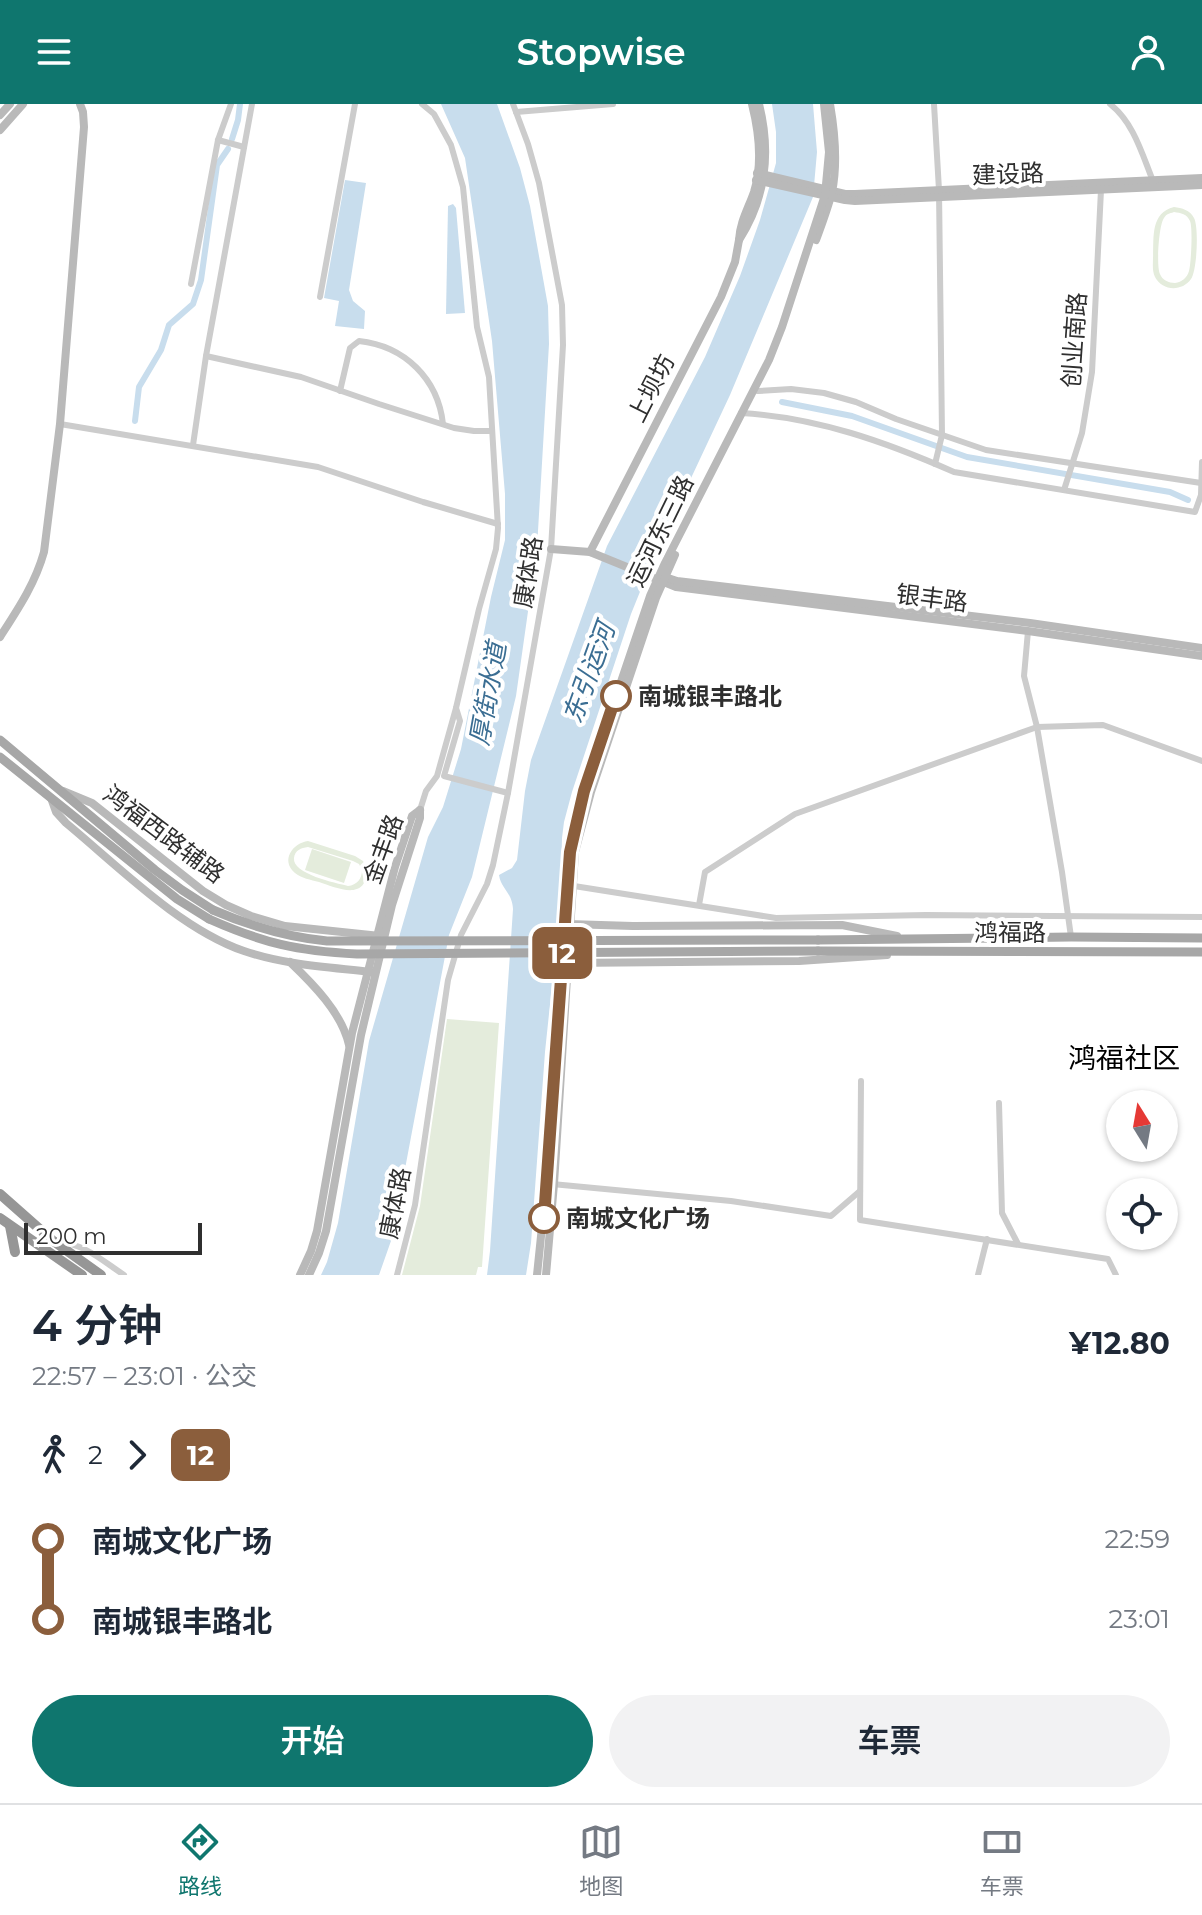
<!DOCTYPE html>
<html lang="zh">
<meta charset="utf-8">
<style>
:root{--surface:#fff;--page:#f2f2f3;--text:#1f2937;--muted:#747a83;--line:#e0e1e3;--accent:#0f766e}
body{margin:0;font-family:Montserrat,"Noto Sans SC",sans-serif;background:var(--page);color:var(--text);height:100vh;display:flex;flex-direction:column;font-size:30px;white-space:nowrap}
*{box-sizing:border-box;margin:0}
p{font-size:26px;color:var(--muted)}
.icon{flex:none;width:44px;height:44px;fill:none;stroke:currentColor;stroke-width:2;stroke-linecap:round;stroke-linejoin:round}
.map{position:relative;height:1171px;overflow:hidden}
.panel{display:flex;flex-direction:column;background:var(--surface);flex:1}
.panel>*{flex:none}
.badge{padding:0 16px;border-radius:12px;font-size:28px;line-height:52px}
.needle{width:52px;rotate:349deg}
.buttons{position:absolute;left:1106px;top:986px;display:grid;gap:16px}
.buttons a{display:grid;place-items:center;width:72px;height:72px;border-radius:50%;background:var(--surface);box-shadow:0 2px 6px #0004;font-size:40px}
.scale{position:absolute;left:24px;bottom:20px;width:178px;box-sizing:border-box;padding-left:8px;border:4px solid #2f2f2f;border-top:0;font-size:22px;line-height:28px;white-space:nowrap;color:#2f2f2f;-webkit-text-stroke:6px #fff;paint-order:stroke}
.map>.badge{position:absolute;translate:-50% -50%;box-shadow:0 0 0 4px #fff}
.legs{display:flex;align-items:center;gap:12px;height:88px;padding:0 32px;font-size:26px}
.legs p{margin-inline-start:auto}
.head{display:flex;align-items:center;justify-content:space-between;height:136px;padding:0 32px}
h1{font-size:44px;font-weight:600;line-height:60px}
.primary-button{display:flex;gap:16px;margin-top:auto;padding:16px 32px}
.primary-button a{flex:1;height:92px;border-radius:48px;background:var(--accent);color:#fff;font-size:32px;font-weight:600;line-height:92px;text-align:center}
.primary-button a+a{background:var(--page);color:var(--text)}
ul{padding:0 32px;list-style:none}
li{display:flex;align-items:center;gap:28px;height:80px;font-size:30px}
li i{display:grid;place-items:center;width:12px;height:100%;margin:0 10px;background:currentColor}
li i::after{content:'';width:20px;height:20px;margin:-10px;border:6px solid;border-radius:50%;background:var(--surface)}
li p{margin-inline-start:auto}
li:first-child i{background:linear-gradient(#0000 50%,currentColor 0)}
li:last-child i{background:linear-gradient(currentColor 50%,#0000 0)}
header{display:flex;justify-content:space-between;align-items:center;height:104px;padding:0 32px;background:var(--accent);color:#fff;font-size:36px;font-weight:600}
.tab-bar{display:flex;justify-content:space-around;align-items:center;height:112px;border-top:2px solid var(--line);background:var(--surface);font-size:22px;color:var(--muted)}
.tab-bar a{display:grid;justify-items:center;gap:4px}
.tab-bar .selected{color:var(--accent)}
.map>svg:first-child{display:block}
</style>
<header><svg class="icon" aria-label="menu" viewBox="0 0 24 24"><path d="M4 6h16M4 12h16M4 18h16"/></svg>Stopwise<svg class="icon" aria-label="person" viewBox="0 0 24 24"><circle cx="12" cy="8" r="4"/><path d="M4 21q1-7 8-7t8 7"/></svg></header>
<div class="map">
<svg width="1202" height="1171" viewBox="0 0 1202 1171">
<rect width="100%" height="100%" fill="#fff"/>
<!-- green -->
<g fill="#e4ecdc" fill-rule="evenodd">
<path d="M1174,103c8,1 16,3 20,11 5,9 3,53 -3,61 -9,13 -29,12 -36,-2 -3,-6 -2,-13 -2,-19 1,-20 -3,-45 21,-51zM1174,108c7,1 13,2 16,9 3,7 1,43 -1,50 -2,7 -7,11 -14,12 -6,0 -13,-3 -15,-9 -4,-8 -1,-50 4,-56 3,-5 5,-4 10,-6z"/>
<path d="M308,737l47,15 8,5 4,8c0,33 -30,19 -48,13 -8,-2 -18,-4 -24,-9 -15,-13 -2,-30 13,-32zM308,743l45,14 6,3 3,6c0,9 -5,15 -14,16 -12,-3 -56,-12 -54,-28 1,-8 7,-10 14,-11z"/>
<polygon points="312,745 351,758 344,779 305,766"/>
<polygon points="447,915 499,919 482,1163 478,1163 476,1171 402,1171 420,1102"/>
</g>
<!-- water -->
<g fill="#c8dded">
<polygon points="441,0 497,0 520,64 530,102 548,202 549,240 537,444 516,592 472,773 449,831 392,1134 379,1171 321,1171 327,1158 338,1119 369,937 428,733 443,703 461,645 491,493 505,436 505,390 492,237 465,54"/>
<path d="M772,0h41l4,48 -4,45 -83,198 -76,162 -23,57 -59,178 -8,30 -2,16 -2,71 -15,143 -14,191 -5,32h-39l3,-24 23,-342c-1,-17 -12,-20 -14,-34l13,-7 5,-8 8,-69 6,-31 76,-214 98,-189 35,-81 20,-56 16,-57v-31z"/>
<polygon points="345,76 366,79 349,186 353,197 365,207 364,225 335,222 339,197 324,194"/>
<polygon points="453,100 456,104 465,209 446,210 448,102"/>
</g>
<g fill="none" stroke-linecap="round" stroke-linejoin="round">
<!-- canal -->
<g stroke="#c8dded" stroke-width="6">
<polyline points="232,35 238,16 240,0"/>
<polyline points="782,298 852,312 967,353 1170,388 1188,396"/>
<polyline points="135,317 139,283 161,246 169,221 193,200 201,176 217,61 228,45"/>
</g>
<!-- street -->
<g stroke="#ccc" stroke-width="6">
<polyline points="934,0 939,86 942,331 935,360"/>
<path d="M1110,0c24,19 32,50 43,77"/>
<polyline points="516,8 613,0"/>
<polyline points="218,36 244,43"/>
<polyline points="191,180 218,36 231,0"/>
<polyline points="320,193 355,0"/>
<polyline points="206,252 301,273 379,300 454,324 474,327 491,327"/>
<path d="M340,287l10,-43 9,-7c46,5 79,38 84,83"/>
<polyline points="758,287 791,285 824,289 856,298 896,315 986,346 1201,379"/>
<path d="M741,309c75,4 145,29 213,59l241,40 6,-17"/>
<polyline points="60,320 318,363 423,398 498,420"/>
<polyline points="193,341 206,252 252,0"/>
<polyline points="1202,358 1201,391 1202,391"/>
<polyline points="1064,386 1082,329 1092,268 1101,86"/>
<polyline points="1028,527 1024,572 1037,623 1062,768 1071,833"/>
<polyline points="456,604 460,617 444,672 508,689"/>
<polyline points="420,706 426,687 437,672 456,604 479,505 496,445 498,424 489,273 477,223 463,83 451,41 434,10 422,0"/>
<polyline points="574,782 776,814 926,811 1202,813"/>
<polyline points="699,801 705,768 795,710 1037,623 1103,621 1202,657"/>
<polyline points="861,977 860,1116 1108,1155 1116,1171"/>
<polyline points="999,999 1002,1109 1018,1140"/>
<polyline points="552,1080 731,1097 831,1112 860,1087"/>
<path d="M57,1137c29,4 43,18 67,34"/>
<polyline points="397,1171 415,1101 448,876 461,831 487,780 493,761 508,689 551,445 563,241 562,201 539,79 528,40 513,0"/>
<polyline points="978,1171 987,1135"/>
</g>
<!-- secondary -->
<g stroke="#b9b9b9" stroke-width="8">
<path d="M752,0c7,28 11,59 2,88 -6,17 -14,30 -15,48 27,-42 32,-88 20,-136"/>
<polyline points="0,11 10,0"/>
<polyline points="0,26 23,0"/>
<polyline points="757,69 845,90 855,90 1202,74"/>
<polyline points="756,76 845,96 855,97 1202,81"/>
<path d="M816,136c6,-16 12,-32 16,-48 6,-29 3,-59 -2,-88"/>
<polyline points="551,445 590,448 676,483 1028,527 1202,552"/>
<polyline points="590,448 721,193 735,158 739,136"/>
<polyline points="665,473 677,477 1030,519 1202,544"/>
<path d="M0,533c18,-28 35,-53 44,-85l16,-128 24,-297 -1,-15 -3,-8"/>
<polyline points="63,687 92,699 203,787 226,801 251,812 285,822 380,832"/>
<path d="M51,694l5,14 10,11c52,43 114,106 178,128 41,14 84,16 127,21"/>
<polyline points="568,820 633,822 842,821 897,832"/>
<path d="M290,858c23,22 52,51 59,83"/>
<polyline points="565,859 799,857 887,851"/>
<polyline points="300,1171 311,1147 317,1127 352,929 395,763 412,712 420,706"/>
<polyline points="309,1171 319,1149 326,1127 361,931 392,801 420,714 420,706"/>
<polyline points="537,1171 546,1084 570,748 584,687 650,492 665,459 769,256 782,223 825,91 829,48 824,0"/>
<polyline points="546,1171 554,1080 575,748 591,688 656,494 675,451"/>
</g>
<!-- primary -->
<g stroke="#a7a7a7" stroke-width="9">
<polyline points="0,636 155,766 182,786 213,806"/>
<polyline points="0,653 177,795 209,815"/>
<polyline points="818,836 1071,833 1202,834"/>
<polyline points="818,847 1202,848"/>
</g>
<!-- highway -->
<g stroke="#969696" stroke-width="10">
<polyline points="0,1090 52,1136 101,1171"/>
<polyline points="0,1114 82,1171"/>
<polyline points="10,1122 15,1148"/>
</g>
<!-- primary-bridge -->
<g stroke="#a7a7a7" stroke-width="9">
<path d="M213,806c37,16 73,27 114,31l491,-1"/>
<path d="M209,815c54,24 88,32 148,35l461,-3"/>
</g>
</g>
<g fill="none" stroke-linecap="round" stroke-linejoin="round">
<defs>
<polyline id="line-1" points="544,1114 570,748 584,687 616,592"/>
</defs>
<!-- line-1 casing -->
<use href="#line-1" stroke="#fff" stroke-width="18"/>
<!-- line-1 -->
<use href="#line-1" stroke="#8b5e3c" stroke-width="12"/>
</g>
<!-- markers -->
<g fill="#fff" stroke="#8b5e3c" stroke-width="4">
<circle cx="616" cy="592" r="14"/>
<circle cx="544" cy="1114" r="14"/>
</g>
<g text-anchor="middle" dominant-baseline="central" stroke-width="8" stroke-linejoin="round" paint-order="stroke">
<!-- street labels -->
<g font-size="24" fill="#2f2f2f" stroke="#fff">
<text transform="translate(1008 70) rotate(-2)">建设路</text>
<text transform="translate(1074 236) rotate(-86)">创业南路</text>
<text transform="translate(651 284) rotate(-63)">上坝坊</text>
<text transform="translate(660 427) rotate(-64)">运河东三路</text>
<text transform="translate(528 468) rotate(-81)">康体路</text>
<text transform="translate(932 494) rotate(7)">银丰路</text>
<text transform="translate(164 730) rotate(37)">鸿福西路辅路</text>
<text transform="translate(383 745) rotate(-70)">金丰路</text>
<text x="1010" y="828">鸿福路</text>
<text transform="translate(395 1099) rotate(-79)">康体路</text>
</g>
<!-- stop labels -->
<g font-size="24" font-weight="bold" fill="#2f2f2f" stroke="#fff" text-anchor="start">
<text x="638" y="592">南城银丰路北</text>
<text x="566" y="1114">南城文化广场</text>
</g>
<!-- water labels -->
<g font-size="26" font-style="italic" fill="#3b6e93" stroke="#fff">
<text transform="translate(589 569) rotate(-70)">东引运河</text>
<text transform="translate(488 590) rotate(-80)">厚街水道</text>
</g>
<!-- quarter labels -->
<g font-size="28" fill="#000" stroke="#fff">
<text x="1124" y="954">鸿福社区</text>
</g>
</g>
</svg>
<div class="buttons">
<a><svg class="needle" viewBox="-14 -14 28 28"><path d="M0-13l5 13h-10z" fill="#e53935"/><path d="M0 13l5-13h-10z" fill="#747a83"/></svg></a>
<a><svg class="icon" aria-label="locate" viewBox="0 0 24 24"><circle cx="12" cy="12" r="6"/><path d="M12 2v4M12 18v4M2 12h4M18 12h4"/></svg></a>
</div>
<div class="scale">200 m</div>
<b class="badge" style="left:562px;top:849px;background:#8b5e3c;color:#fff">12</b>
</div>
<section class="panel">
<div class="head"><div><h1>4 分钟</h1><p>22:57 – 23:01 · 公交</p></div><b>¥12.80</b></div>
<div class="legs"><svg class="icon" aria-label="walk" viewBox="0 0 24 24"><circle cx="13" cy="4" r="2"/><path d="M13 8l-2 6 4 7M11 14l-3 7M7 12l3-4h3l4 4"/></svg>2<svg class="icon" aria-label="forward" viewBox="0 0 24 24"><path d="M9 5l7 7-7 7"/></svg><b class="badge" style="background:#8b5e3c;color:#fff">12</b></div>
<ul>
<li><i style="color:#8b5e3c"></i><b>南城文化广场</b><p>22:59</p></li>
<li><i style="color:#8b5e3c"></i><b>南城银丰路北</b><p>23:01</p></li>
</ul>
<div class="primary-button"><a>开始</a><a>车票</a></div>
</section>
<nav class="tab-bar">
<a class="selected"><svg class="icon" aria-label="directions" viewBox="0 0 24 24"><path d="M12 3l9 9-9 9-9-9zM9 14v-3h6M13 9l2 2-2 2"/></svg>路线</a>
<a><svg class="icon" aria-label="map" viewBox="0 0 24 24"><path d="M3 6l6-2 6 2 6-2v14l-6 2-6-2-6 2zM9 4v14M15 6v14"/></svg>地图</a>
<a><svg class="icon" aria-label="tickets" viewBox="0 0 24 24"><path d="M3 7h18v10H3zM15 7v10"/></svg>车票</a>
</nav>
